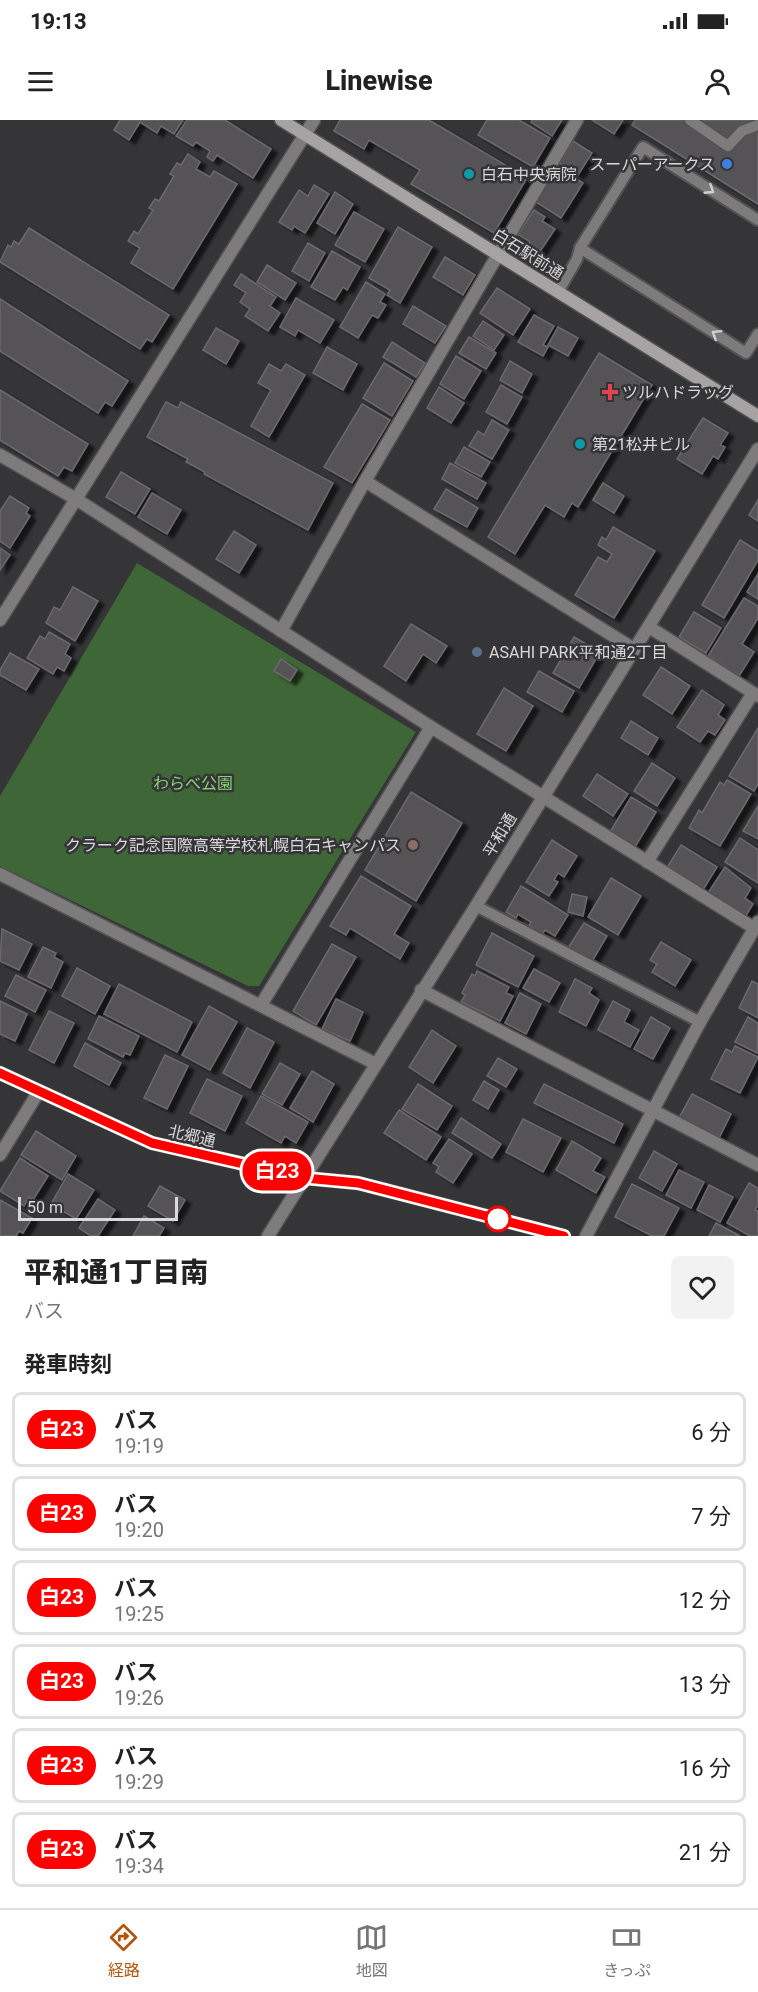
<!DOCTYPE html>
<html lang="ja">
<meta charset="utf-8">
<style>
:root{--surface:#fff;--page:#f2f2f2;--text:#222;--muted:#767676;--line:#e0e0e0;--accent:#b45309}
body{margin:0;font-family:Roboto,"Noto Sans JP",sans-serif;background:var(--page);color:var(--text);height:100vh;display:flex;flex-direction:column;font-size:22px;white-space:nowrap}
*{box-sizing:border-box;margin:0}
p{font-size:20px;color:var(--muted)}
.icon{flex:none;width:33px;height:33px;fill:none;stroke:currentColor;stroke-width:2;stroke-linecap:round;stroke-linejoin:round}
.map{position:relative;height:1116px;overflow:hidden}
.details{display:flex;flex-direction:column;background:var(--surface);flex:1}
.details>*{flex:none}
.badge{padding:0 12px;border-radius:20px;font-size:21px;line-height:39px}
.scale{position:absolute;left:18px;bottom:15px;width:160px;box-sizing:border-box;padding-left:6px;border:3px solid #d9d8da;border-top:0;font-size:16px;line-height:21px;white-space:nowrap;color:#d9d8da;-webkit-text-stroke:4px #353437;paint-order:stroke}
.map>.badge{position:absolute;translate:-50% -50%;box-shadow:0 0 0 3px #fff}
h2{padding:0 24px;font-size:22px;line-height:54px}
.round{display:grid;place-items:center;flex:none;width:63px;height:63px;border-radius:9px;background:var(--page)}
.head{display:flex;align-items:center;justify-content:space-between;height:102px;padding:0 24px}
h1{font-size:28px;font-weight:800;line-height:45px}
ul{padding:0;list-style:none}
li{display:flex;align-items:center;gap:18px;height:75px;margin:0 12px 9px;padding:0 12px;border:3px solid var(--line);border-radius:9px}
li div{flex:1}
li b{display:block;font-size:22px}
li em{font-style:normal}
li .badge{min-width:66px;font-weight:700;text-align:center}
.status{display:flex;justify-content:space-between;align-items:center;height:42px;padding:0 30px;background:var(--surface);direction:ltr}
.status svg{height:16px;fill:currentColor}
header{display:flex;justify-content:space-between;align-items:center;height:78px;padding:0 24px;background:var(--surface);font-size:27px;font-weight:800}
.menu{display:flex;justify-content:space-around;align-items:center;height:84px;border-top:2px solid var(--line);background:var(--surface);font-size:16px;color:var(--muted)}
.menu a{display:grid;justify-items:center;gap:3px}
.menu .selected{color:var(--accent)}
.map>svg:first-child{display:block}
</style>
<div class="status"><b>19:13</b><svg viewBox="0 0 49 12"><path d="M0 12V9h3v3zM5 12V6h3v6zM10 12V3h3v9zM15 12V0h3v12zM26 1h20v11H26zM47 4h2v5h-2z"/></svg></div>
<header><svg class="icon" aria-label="menu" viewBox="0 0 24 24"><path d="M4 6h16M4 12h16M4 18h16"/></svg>Linewise<svg class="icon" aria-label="person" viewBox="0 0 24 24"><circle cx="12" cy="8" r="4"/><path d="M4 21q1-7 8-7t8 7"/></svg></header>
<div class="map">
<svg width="758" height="1116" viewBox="0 0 758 1116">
<defs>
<filter id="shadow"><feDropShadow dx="6" dy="4" stdDeviation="1.5" flood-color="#0009"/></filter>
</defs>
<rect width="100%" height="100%" fill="#353437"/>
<!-- green -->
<polygon fill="#3f6636" points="137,443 416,612 259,866 248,866 0,746 0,676"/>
<!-- building -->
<g fill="#545356" stroke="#6a696d" stroke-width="1.5" filter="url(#shadow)">
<polygon points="120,0 183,0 174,14 161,6 157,13 140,2 129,20 114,10"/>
<polygon points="187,0 225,0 271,29 253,58 217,35 213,41 207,37 210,31 196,22 193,26 176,16"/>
<polygon points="340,0 429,0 527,58 494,113 411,64 420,50 369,20 364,29 334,11"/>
<polygon points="487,0 519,0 550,18 533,47 478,15"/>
<polygon points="532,0 562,0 552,16 531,2"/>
<polygon points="592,0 623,0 614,14"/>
<polygon points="635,0 758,0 758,84 632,5"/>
<polygon points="573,21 592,33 578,55 559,43"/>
<polygon points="188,34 200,42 196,49 210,57 214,51 237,64 173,169 131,143 140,128 128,121 134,111 138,114 153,90 149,88 155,79 159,81 174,56 170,54 177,43 181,45"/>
<polygon points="554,45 583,63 561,98 533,80"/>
<polygon points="314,65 329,74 305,113 294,106 292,110 279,102 299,70 308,76"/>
<polygon points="335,72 353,84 335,114 317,103"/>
<polygon points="534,90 545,97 542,101 555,109 537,136 526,128 530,122 518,114"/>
<polygon points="354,92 384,109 365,142 335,125"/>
<polygon points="398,107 432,127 400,183 387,175 390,170 369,158"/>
<polygon points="29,108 169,195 152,222 147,219 140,229 0,142 8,125 11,127 14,121 19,124"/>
<polygon points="308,123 325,133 309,161 292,151"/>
<polygon points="332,131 360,147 347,170 343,167 335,180 311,167"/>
<polygon points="445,137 475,155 463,175 433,157"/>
<polygon points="267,145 296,163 285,180 257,162"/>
<polygon points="241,154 276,177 270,186 280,193 268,211 245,196 250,189 240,182 246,173 234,165"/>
<polygon points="366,162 385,174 380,182 386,185 378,198 372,195 358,218 340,207"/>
<polygon points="497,168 530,189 513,215 480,193"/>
<polygon points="296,178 334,200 320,223 298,210 295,216 280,207"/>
<polygon points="0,179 128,261 112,286 105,282 98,293 0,231"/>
<polygon points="413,186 446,206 435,223 403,204"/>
<polygon points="534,195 554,206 543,225 548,227 543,236 518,222"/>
<polygon points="483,201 504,215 494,230 473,216"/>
<polygon points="558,207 578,218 568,236 548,225"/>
<polygon points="216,208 239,221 226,244 203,230"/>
<polygon points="469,217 496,233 486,249 459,233"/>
<polygon points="392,222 425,243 416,257 383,237"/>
<polygon points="327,227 357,244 343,270 313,253"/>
<polygon points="599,233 652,265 578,387 572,383 564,397 545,385 515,434 488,417"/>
<polygon points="456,236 481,251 464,279 440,264"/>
<polygon points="510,241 532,254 522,273 500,260"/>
<polygon points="384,243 413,261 392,296 363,278"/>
<polygon points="269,244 281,251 286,244 305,255 269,317 251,306 271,270 258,263"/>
<polygon points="501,265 522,277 507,304 486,292"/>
<polygon points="439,267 464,283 451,303 427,288"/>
<polygon points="0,270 88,324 72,351 64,347 58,356 0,320"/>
<polygon points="166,282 178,288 181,282 333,363 308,410 204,354 205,352 186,342 188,339 147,317"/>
<polygon points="362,284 390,300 352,363 324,347"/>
<polygon points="703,298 728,313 720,325 725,327 718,339 713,336 702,354 677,339"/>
<polygon points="492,300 509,310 492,339 469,326 478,311 484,315"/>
<polygon points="464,327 490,342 481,357 455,343"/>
<polygon points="450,343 486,363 477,379 442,359"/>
<polygon points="121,352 150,369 135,394 106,377"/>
<polygon points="603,363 624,376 614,393 593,380"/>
<polygon points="446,369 478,388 467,407 434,389"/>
<polygon points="152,373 181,390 167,414 138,397"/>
<polygon points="10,376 29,388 26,393 30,396 10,428 0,421 0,391"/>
<polygon points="758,380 758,401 749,395"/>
<polygon points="613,407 655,431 614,498 575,475 598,437 607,442 612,434 598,425 602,417 606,420"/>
<polygon points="234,411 256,425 239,453 216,439"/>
<polygon points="740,420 758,431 758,440 724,498 702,485"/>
<polygon points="0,428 10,435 0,450"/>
<polygon points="758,454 758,479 747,472"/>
<polygon points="73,467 98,481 75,521 46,503 54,487 60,490"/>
<polygon points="744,478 758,486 758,498 742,524 754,532 739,556 708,536"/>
<polygon points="694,492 721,508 706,533 679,517"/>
<polygon points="411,504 447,526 436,543 423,534 406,561 384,546"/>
<polygon points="49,512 70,524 65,534 71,538 64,551 57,547 53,554 27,538 40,516 45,519"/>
<polygon points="574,517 600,532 579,568 553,553"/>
<polygon points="10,533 39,549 26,570 0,555 0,550"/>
<polygon points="281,539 297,550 290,561 274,551"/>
<polygon points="661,547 690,566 672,594 643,575"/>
<polygon points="539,551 574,571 562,592 527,572"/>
<polygon points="504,568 533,586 506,631 477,614"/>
<polygon points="702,570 724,585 718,595 725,600 715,615 708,611 700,622 677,607"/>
<polygon points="631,601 658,618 648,635 621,618"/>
<polygon points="758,608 758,664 754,671 729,656"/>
<polygon points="652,643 675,658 657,686 634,671"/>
<polygon points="597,654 628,674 613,696 583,676"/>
<polygon points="727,660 751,674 720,726 689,708 699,690 702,693 720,662 724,665"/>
<polygon points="411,672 462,703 416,781 365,750"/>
<polygon points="631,677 656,692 635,727 610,712"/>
<polygon points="758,686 758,719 743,711"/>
<polygon points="740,718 758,730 758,763 725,742"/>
<polygon points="552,720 577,736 564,757 558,753 554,760 558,762 549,776 526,762"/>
<polygon points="681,725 717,747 701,773 677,758 679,754 668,746"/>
<polygon points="725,747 751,768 745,778 753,784 745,797 708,773"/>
<polygon points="361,756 411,786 394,814 409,823 400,839 350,808 346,815 330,806"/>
<polygon points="611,758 641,776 618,815 588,797"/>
<polygon points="521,766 568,795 555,816 545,810 542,814 529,806 531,802 518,794 516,798 506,792"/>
<polygon points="572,774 587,777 583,796 568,792"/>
<polygon points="584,803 607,816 591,843 568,828"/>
<polygon points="2,809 32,824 19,850 0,841"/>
<polygon points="492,813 534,836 518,867 476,845"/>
<polygon points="661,822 691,840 675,866 652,852 657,844 650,840"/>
<polygon points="332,824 356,837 316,905 293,891"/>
<polygon points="43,827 56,833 54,837 63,842 51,868 28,857"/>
<polygon points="77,848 110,866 95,894 62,876"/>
<polygon points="534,849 560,863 549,882 523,868"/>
<polygon points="477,851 509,867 506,873 513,876 500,901 461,882 465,875 462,873 472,854 475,856"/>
<polygon points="16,855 46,870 35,892 5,876"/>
<polygon points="575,859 592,868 589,873 599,880 586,906 559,892"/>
<polygon points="752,861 758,864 758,898 739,888"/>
<polygon points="119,864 192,902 177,932 104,894"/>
<polygon points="520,873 541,884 526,914 505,903"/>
<polygon points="336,879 363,892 350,921 322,909"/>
<polygon points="0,881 27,894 15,921 0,914"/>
<polygon points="613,881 630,890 624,902 639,910 630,927 598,910"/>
<polygon points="209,886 237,902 210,950 182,935"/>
<polygon points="49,891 74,903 54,943 29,930"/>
<polygon points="99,896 139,916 130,935 125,933 123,937 88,919"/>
<polygon points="651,897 670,908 653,939 634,929"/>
<polygon points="748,897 758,903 757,933 735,922"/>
<polygon points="247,908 274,922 250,968 223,953"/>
<polygon points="432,910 456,926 433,963 409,947"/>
<polygon points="85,923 121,943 109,965 74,946"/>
<polygon points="735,926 758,937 740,973 711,959 726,929 732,932"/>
<polygon points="165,935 188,946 167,989 144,978"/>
<polygon points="498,938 517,949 506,967 487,956"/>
<polygon points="280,943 300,954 282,985 262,974"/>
<polygon points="312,951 334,964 313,1002 290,988"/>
<polygon points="207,959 242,976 225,1011 190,993"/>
<polygon points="484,961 499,970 488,989 473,980"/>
<polygon points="418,964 452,986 437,1010 402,989"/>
<polygon points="544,964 623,1004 614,1023 534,983"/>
<polygon points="692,974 731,994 719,1018 679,998"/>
<polygon points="261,976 308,1002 296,1023 285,1016 281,1023 246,1003"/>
<polygon points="399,990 441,1017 426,1040 384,1013"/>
<polygon points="461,998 501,1024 492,1038 452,1013"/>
<polygon points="523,999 561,1018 543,1052 506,1032"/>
<polygon points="36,1011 76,1036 62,1060 21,1035"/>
<polygon points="449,1019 472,1034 453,1063 436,1052 439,1047 433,1043"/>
<polygon points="572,1021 601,1038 593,1051 605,1057 596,1073 556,1050"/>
<polygon points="654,1031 677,1044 662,1071 639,1058"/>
<polygon points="20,1038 48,1056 33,1080 29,1077 24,1086 0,1071"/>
<polygon points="679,1050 704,1062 691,1088 666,1075"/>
<polygon points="68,1054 94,1070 76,1099 51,1084"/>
<polygon points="749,1063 758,1068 758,1085 755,1090 758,1091 758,1116 750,1116 727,1103"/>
<polygon points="632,1064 679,1088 664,1116 652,1116 615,1097"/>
<polygon points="709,1065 733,1077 720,1102 697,1090"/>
<polygon points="160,1066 185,1080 173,1101 148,1086"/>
<polygon points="98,1079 115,1090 98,1116 91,1116 79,1108"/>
<polygon points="0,1080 32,1098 23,1113 19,1111 16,1116 0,1116"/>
<polygon points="144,1096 164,1108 159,1116 133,1116"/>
<polygon points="716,1103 740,1116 709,1116"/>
</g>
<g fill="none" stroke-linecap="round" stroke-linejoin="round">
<defs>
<g id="service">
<polyline points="690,0 728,26 742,11 758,5"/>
<polyline points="580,128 746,233 758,214"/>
<polyline points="558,172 577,139 580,128 643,27 758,100"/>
<polyline points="476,786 700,902"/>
</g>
<g id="minor">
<polyline points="0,335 76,379 431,607 754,808"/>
<polyline points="365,361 634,529"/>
<polyline points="0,500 314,0"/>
<polyline points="649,507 758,576"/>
<polyline points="281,511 365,361 577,0"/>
<polyline points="647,742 753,573"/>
<polyline points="0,754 376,944"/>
<polyline points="421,870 758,1045"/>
<polyline points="261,885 431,607"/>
<polyline points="0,1035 39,971"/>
<polyline points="586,1116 700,902 758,802"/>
</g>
<g id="tertiary">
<polyline points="0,953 152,1023 305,1058 358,1063 564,1116"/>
<polyline points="268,1116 476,786 758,329"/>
</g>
<polyline id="secondary" points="281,0 758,296"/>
</defs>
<!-- service casing -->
<use href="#service" stroke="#535254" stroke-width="14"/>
<!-- minor casing -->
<use href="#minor" stroke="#535254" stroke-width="15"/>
<!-- tertiary casing -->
<use href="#tertiary" stroke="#535254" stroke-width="15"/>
<!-- secondary casing -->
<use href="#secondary" stroke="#535254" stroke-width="15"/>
<!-- service -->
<use href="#service" stroke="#7d7b7b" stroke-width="10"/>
<!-- minor -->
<use href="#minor" stroke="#7d7b7b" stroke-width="12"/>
<!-- tertiary -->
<use href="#tertiary" stroke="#7d7b7b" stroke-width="12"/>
<!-- secondary -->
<use href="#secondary" stroke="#a6a3a2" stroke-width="12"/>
</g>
<!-- one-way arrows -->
<defs><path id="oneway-chevron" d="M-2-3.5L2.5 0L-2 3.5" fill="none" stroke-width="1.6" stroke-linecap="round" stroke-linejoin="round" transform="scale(1.5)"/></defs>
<g stroke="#d0cfd0">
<use href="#oneway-chevron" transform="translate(710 70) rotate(33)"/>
<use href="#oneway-chevron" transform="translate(716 214) rotate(-148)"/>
</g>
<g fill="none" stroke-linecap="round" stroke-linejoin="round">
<defs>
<polyline id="line" points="0,953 152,1023 305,1058 358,1063 564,1116"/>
</defs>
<!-- line casing -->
<use href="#line" stroke="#fff" stroke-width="14"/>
<!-- line -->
<use href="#line" stroke="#f00" stroke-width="9"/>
</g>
<!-- markers -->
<circle fill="#3f7fe0" stroke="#353437" stroke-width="2" cx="727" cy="44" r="6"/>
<g fill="#0f9aa8" stroke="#353437" stroke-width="2">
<circle cx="469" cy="54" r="6"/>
<circle cx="580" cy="324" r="6"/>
</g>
<path fill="#e0444e" stroke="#353437" stroke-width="2" d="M607 263h6v6h6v6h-6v6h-6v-6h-6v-6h6z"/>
<circle fill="#5c6f8a" stroke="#353437" stroke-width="2" cx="477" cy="532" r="6"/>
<circle fill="#8d6e63" stroke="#353437" stroke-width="2" cx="413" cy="725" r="6"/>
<circle fill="#fff" stroke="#f00" stroke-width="3" cx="498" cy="1099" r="12"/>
<g text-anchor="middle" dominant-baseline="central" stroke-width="5" stroke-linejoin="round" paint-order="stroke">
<!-- poi labels -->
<g font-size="16" fill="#d9d8da" stroke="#353437" text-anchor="start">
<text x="715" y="44" text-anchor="end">スーパーアークス</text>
<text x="481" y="54">白石中央病院</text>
<text x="622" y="272">ツルハドラッグ</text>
<text x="592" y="324">第21松井ビル</text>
<text x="489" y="532">ASAHI PARK平和通2丁目</text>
<text x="401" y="725" text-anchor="end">クラーク記念国際高等学校札幌白石キャンパス</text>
</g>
<!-- street labels -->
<g font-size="16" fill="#d9d8da" stroke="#353437">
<text transform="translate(528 134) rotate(32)">白石駅前通</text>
<text transform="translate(500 715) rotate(-59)">平和通</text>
<text transform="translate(192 1016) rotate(13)">北郷通</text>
</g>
<!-- park labels -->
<g font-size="16" fill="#86d574" stroke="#353437">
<text x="193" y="663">わらべ公園</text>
</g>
</g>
</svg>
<div class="scale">50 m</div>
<b class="badge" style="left:277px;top:1051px;background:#f00;color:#fff">白23</b>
</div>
<section class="details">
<div class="head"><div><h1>平和通1丁目南</h1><p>バス</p></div><a class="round"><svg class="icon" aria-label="heart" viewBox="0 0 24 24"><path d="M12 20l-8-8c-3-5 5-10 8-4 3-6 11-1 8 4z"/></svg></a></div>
<h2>発車時刻</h2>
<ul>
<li><span class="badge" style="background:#f00;color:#fff">白23</span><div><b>バス</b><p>19:19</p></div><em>6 分</em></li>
<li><span class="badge" style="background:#f00;color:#fff">白23</span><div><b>バス</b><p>19:20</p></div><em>7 分</em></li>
<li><span class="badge" style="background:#f00;color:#fff">白23</span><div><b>バス</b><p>19:25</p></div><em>12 分</em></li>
<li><span class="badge" style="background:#f00;color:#fff">白23</span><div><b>バス</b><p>19:26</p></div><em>13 分</em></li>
<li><span class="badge" style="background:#f00;color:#fff">白23</span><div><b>バス</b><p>19:29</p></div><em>16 分</em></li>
<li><span class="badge" style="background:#f00;color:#fff">白23</span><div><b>バス</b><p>19:34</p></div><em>21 分</em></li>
</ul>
</section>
<nav class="menu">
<a class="selected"><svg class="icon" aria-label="directions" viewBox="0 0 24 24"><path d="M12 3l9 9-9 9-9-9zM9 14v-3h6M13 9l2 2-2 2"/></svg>経路</a>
<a><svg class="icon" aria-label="map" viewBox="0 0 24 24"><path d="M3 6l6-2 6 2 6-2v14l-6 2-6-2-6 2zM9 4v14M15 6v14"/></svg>地図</a>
<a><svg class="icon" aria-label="tickets" viewBox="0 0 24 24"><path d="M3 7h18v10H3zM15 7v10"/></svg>きっぷ</a>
</nav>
